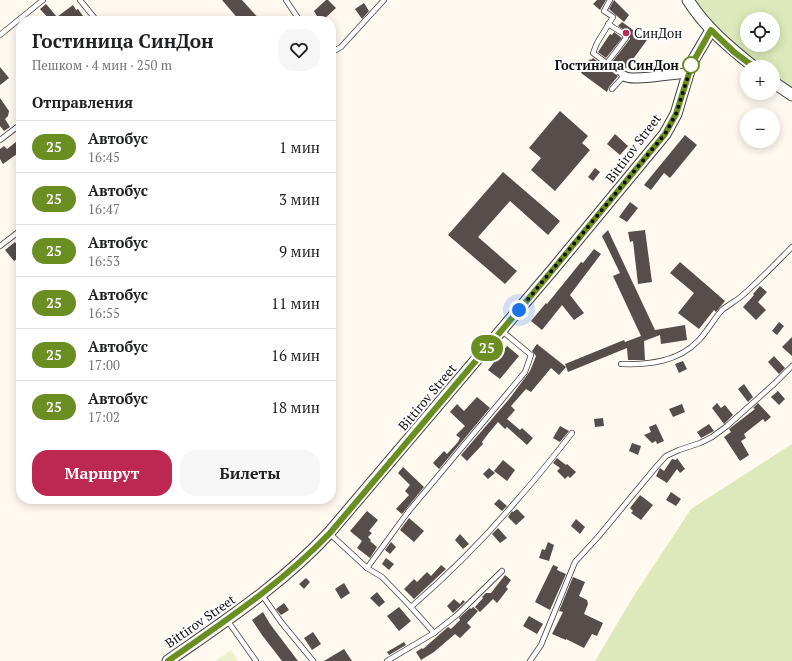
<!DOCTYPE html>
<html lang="ru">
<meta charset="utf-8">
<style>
:root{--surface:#fff;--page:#f6f6f6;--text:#202124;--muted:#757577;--line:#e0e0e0;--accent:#bd2852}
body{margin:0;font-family:"PT Serif",serif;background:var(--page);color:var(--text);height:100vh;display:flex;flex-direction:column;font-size:15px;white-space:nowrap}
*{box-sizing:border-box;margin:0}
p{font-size:13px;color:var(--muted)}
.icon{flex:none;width:22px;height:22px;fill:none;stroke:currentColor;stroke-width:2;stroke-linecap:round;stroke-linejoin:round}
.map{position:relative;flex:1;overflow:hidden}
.details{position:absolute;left:16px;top:16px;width:320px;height:488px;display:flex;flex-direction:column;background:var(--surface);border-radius:16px;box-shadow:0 2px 10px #0003}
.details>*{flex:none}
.badge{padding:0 8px;border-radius:13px;font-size:14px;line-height:26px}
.fabs{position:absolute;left:740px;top:12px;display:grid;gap:8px}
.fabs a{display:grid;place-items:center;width:40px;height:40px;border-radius:50%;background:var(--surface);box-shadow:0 2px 10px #0003;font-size:20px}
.you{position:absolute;width:20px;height:20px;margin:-10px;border:3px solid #fff;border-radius:50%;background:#1a73e8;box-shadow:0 0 0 6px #1a73e833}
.map>.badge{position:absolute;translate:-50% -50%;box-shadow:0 0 0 2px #fff}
h2{padding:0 16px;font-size:15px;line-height:36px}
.round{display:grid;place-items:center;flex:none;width:42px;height:42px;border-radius:16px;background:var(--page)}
.overview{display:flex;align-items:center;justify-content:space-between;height:68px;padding:0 16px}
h1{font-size:19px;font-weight:600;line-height:30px}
.cta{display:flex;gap:8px;margin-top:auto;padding:8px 16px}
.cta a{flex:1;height:46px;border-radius:16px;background:var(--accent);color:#fff;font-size:16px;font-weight:600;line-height:46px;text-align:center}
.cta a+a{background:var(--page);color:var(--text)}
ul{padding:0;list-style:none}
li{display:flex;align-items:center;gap:12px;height:52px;padding:0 16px;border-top:1px solid var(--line)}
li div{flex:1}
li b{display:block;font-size:15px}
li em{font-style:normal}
li .badge{min-width:44px;font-weight:700;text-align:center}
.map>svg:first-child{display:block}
</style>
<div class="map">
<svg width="792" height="661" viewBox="0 0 792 661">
<rect width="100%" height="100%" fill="#fff9f0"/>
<!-- green -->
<g fill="#dde9ba" fill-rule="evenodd">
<path d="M688,0h104v95l-19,-13v-15h-19zM747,19h26v26h-26z"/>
<polygon points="792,444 792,661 595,661 633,597 691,509"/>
</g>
<!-- pitch -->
<polygon fill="#ecf0cc" points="231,650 238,661 215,661"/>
<!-- building -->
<g fill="#574d4b">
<polygon points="222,0 242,0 261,21 240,21"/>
<polygon points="326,0 328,0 336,8 322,21 311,21 317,16 314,11"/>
<polygon points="597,0 606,0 600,10 593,4"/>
<polygon points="614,0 629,15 624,22 609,9"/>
<polygon points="364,3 369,11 362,19 355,9"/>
<polygon points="46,4 57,17 73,5 76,10 78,9 83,16 76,21 51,21 40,9"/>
<polygon points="622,22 647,40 625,70 623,70 612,62 630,39 627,32 618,26"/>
<polygon points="614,32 622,38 606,58 598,52 610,34 612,35"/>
<polygon points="593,58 618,76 609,87 607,92 581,73 590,59 591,60"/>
<polygon points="0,67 9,78 0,85"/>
<polygon points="0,98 9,111 8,116 5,119 10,127 4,131 0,126"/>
<polygon points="560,111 588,136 582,143 590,150 555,191 531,170 541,158 529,148"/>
<polygon points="615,134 628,146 620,155 607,144"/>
<polygon points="685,135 697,145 670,178 664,173 651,190 644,185"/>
<polygon points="21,138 21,151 3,164 0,159 0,149 4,146 7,149"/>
<polygon points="595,168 600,172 593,181 588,177"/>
<polygon points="503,172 560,221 548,235 510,201 478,237 517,271 505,284 448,235"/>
<polygon points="630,202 638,208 627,222 619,217"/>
<polygon points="608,230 655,330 685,325 687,340 661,344 660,335 644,341 645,360 628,360 627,348 568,372 565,364 624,340 625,342 641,336 613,276 620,273 602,236"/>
<polygon points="645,230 652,282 638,284 633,241 630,242 628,232"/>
<polygon points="15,242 21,250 21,256 14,261 5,250"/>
<polygon points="594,249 601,254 570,295 584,313 574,320 562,305 542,330 531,321 546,303 547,304 581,262 583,263"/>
<polygon points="680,262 725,301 716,312 714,310 699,329 678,313 694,293 670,273"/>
<polygon points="760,286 767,292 758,302 766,310 756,320 743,307 754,295 753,294"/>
<polygon points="779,322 784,326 777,335 772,331"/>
<polygon points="792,337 792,356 782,347"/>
<polygon points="537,344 566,367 559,375 551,368 531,392 526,389 511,406 515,410 507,419 520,430 522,428 533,438 527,445 507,427 505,429 498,422 488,434 482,442 483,444 467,461 461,455 510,398 530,371 536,356 532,351"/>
<polygon points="507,346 519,356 500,379 488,370"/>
<polygon points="774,356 785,368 779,374 768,362"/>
<polygon points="683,361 687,369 679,373 675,364"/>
<polygon points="744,384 753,397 748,402 738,389"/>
<polygon points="778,391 785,399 779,405 771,397"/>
<polygon points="477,397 490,408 439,469 433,463 444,451 447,454 458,442 460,438 456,435 465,426 450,412 457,404 464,411"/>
<polygon points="717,403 721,408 725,405 733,415 724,424 712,408"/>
<polygon points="758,403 771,417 765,422 763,419 744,434 746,438 741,441 749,455 740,461 724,437 731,432 729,429 755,409 753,408"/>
<polygon points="682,404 685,412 673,417 669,409"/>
<polygon points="603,418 604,426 595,427 594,419"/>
<polygon points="656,424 664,441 657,444 656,441 652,443 644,435 651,432 649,427"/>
<polygon points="709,424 714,431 701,438 697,432"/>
<polygon points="560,426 569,431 560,442 553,438"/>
<polygon points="632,443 641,446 638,455 629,451"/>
<polygon points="557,458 566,465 567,464 576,472 570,478 568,476 565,479 557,471 560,468 553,463"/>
<polygon points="677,458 685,469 680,473 677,469 667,483 656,476 660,468 664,471 672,459 676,460"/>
<polygon points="503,460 515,470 507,481 494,471"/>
<polygon points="403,467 424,487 402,514 396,509 409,495 405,491 410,485 398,473"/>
<polygon points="489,468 495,473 488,479 483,474"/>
<polygon points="671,492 681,499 676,506 666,500"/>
<polygon points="640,495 653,505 641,520 631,513 633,511 630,508"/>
<polygon points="499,499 507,506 502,511 494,504"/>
<polygon points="517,509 525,517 516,525 508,517 512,511 513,512"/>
<polygon points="367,511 378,520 369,531 372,533 368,537 371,540 370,541 377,547 370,558 357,548 362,541 350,531"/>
<polygon points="409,518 424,531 414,542 400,530"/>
<polygon points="576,519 585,527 580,534 571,526"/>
<polygon points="498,528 507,538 500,543 492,534"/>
<polygon points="460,534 469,544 463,549 455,540"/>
<polygon points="391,542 396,547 390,554 385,550"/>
<polygon points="548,542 554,545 549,561 539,558 542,549 545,550"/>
<polygon points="386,558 394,564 389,570 382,564"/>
<polygon points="441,565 446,569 414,599 404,589 414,579 417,582 427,572 431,576"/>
<polygon points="553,565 558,567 557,570 566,574 550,610 535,602"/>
<polygon points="505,575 511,580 506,587 508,589 497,603 493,599 480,612 475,607 483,598 482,597 486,593 491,593"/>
<polygon points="573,577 585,582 579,596 587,600 588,604 584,614 603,623 597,636 592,634 584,648 566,639 566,640 552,634 563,612 559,611"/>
<polygon points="306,578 310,582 304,589 299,584"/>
<polygon points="344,583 350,593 341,599 335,589"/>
<polygon points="377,592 385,602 379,607 370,598"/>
<polygon points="454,599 460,604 463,600 465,602 453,613 447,606"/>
<polygon points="284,603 289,610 281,615 276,609"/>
<polygon points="399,607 411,621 399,631 387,616"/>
<polygon points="473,607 478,611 467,623 471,627 460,638 455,634 434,652 421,660 416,652 422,648 423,649 448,627 451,629 460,620 459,618 470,608 471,609"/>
<polygon points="263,612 270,624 298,661 282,661 262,635 252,620"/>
<polygon points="529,616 543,624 537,634 523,626"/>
<polygon points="313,632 321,644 312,650 304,638"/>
<polygon points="404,642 406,645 389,655 387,652"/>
<polygon points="344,649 352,661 324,661"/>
</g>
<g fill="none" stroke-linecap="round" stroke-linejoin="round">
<defs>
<g id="service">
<polyline points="80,0 97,21"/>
<polyline points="286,0 300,21"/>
<polyline points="610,0 604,11 613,17 597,43 593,53 624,76 612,89"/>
<polyline points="0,35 43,0"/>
<polyline points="331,50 334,51 341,47 384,0"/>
<polyline points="607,63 626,38 624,34 608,24"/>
<polyline points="0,140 21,124"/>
<polyline points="0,246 21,230"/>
<path d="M621,364c27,1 57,-2 77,-23 9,-9 15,-21 24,-31 6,-5 16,-10 22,-16 17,-15 32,-31 48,-47"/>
<polyline points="329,533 367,568 382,577 411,607 434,633"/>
<polyline points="367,568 408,512 525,372 531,355 502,331"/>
<polyline points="262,595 281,622 313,661"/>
<path d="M411,607c38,-33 74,-69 106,-107 19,-21 37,-44 55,-67"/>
<polyline points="227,620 256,661"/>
<polyline points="387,661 434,633 457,615 502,571"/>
<polyline points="530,661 541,645 575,562 598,537 656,467 666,456 679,450 700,443 712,437 727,426 774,384 792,366"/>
</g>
<path id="minor" d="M624,76c8,6 52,-3 65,-3"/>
<g id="tertiary">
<path d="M688,0c17,27 41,47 66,67"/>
<polyline points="773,82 792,95"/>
<path d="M168,661c57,-40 114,-77 161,-128l226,-266 110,-133 11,-20 15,-50 20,-34"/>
</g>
</defs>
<!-- service casing -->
<use href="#service" stroke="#424242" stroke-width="6"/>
<!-- minor casing -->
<use href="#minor" stroke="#424242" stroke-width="11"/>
<!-- tertiary casing -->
<use href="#tertiary" stroke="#424242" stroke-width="13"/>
<!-- service -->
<use href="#service" stroke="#fff" stroke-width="4.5"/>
<!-- minor -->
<use href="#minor" stroke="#fff" stroke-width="9"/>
<!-- tertiary -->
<use href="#tertiary" stroke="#fff" stroke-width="11"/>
</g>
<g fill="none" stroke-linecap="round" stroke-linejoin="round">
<defs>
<path id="line" d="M168,661c57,-40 113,-77 162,-128l216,-255 119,-144 11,-20 16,-50 19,-34 23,22 20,15"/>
</defs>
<!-- line casing -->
<use href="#line" stroke="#fff" stroke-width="9"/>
<!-- line -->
<use href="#line" stroke="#6b8e23" stroke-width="6"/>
<!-- walk -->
<polyline stroke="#0f0f0f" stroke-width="4" stroke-dasharray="0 7.2" points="519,310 665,134 676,114 692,64 691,65"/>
</g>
<!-- markers -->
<circle fill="#bd2852" stroke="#fff" stroke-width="1.5" cx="626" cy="33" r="4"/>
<circle fill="#fff" stroke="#6b8e23" stroke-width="2" cx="691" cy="65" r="8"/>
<g text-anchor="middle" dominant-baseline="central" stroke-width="4" stroke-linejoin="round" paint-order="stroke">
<!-- poi labels -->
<g font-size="13" fill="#0f0f0f" stroke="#fff" text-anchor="start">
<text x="634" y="33">СинДон</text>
</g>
<!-- stop labels -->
<g font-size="13" font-weight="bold" fill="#0f0f0f" stroke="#fff" text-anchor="end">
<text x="679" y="65">Гостиница СинДон</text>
</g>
<!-- street labels -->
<g font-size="13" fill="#0f0f0f" stroke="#fff">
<text transform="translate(633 148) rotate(-53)">Bittirov Street</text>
<text transform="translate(427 397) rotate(-50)">Bittirov Street</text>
<text transform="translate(200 621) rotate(-35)">Bittirov Street</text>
</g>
</g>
</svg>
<div class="fabs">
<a><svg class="icon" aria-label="locate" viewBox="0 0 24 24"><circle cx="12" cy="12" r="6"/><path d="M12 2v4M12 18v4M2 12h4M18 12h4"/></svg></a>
<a>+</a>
<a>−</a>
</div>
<div class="you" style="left:519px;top:310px"></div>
<b class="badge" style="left:487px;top:348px;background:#6b8e23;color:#fff">25</b>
<section class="details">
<div class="overview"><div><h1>Гостиница СинДон</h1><p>Пешком · 4 мин · 250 m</p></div><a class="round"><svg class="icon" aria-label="heart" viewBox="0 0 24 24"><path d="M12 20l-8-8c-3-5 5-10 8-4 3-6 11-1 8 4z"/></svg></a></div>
<h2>Отправления</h2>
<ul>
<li><span class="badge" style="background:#6b8e23;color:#fff">25</span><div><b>Автобус</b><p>16:45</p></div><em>1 мин</em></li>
<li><span class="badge" style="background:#6b8e23;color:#fff">25</span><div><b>Автобус</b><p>16:47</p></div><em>3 мин</em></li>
<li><span class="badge" style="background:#6b8e23;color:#fff">25</span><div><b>Автобус</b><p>16:53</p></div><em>9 мин</em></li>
<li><span class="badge" style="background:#6b8e23;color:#fff">25</span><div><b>Автобус</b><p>16:55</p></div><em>11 мин</em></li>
<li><span class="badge" style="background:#6b8e23;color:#fff">25</span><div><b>Автобус</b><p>17:00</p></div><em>16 мин</em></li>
<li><span class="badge" style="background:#6b8e23;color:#fff">25</span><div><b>Автобус</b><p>17:02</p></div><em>18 мин</em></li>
</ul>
<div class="cta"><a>Маршрут</a><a>Билеты</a></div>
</section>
</div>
